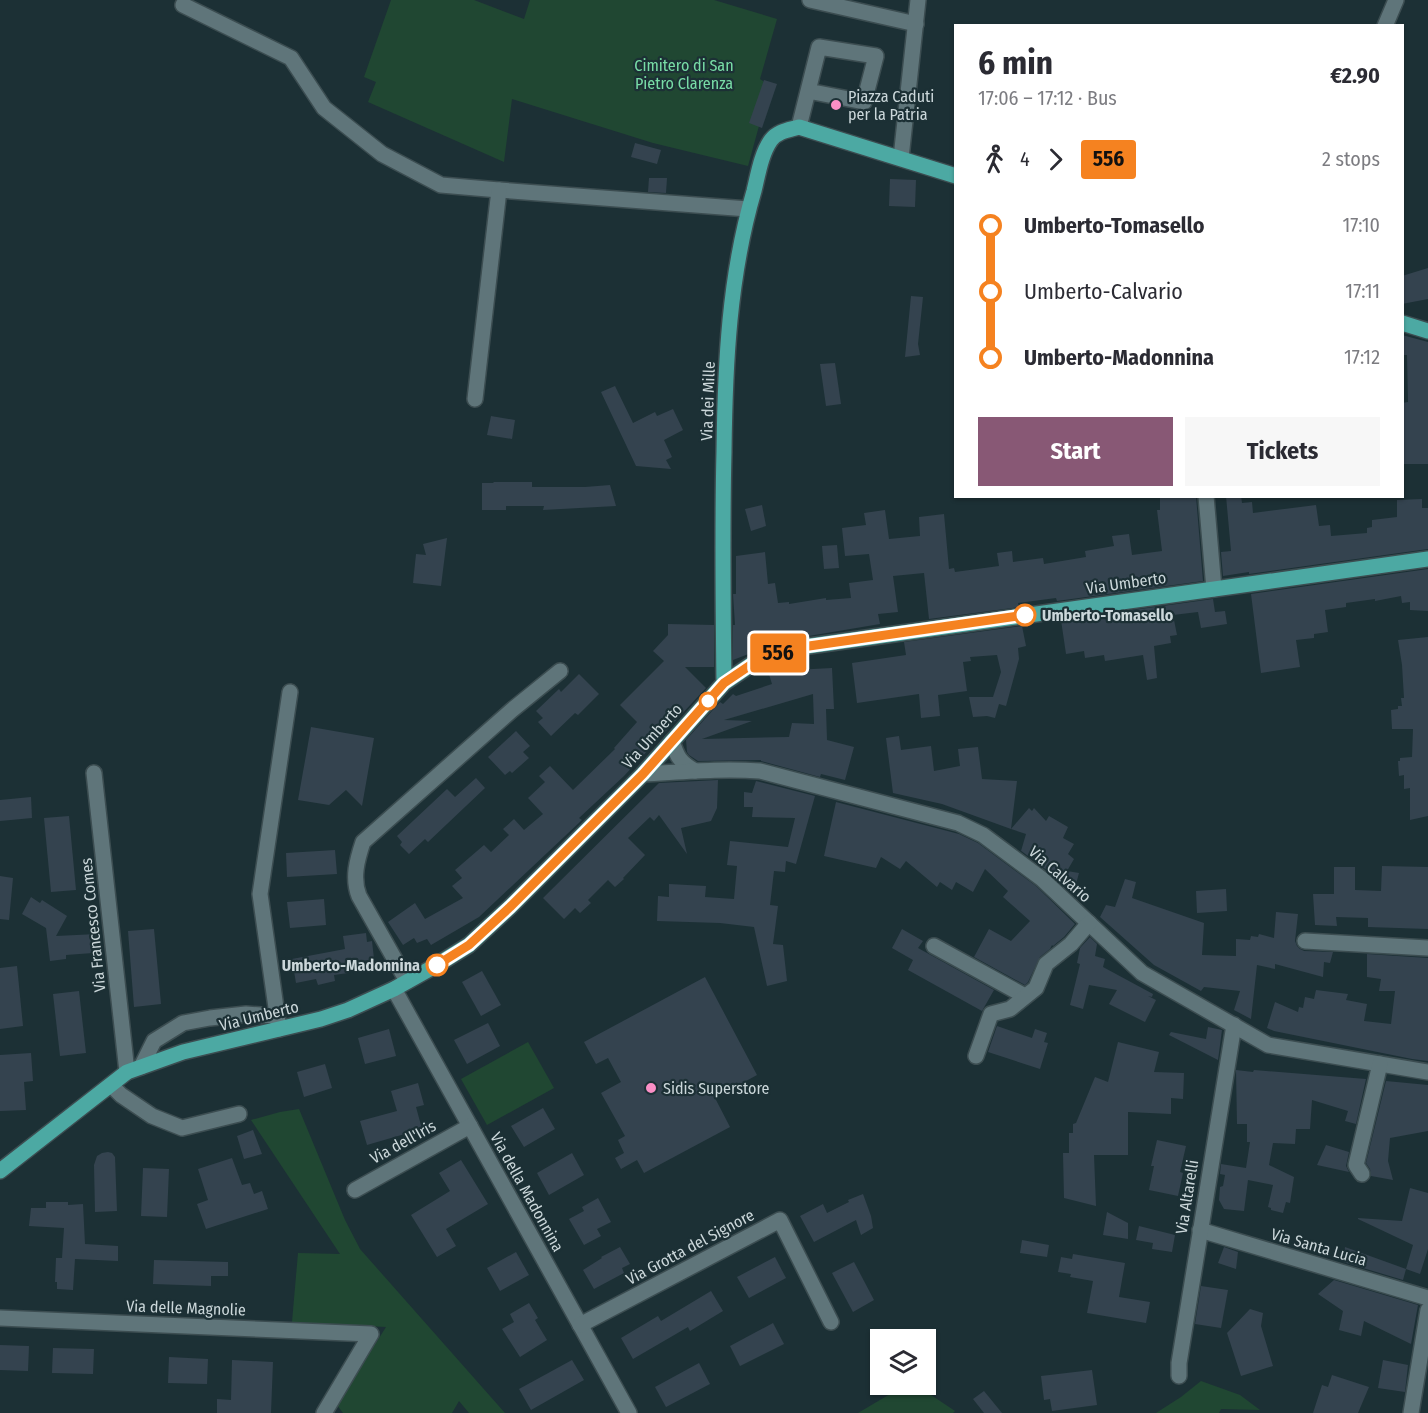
<!DOCTYPE html>
<meta charset="utf-8">
<style>
:root{--surface:#fff;--page:#f7f7f7;--text:#2b2b33;--muted:#7c7c81;--accent:#885875}
body{margin:0;font-family:"Fira Sans Condensed",sans-serif;background:var(--page);color:var(--text);height:100vh;display:flex;flex-direction:column;font-size:22px;white-space:nowrap}
*{box-sizing:border-box;margin:0}
p{font-size:20px;color:var(--muted)}
.icon{flex:none;width:33px;height:33px;fill:none;stroke:currentColor;stroke-width:2;stroke-linecap:round;stroke-linejoin:round}
.map{position:relative;flex:1;overflow:hidden}
.sheet{position:absolute;left:954px;top:24px;width:450px;height:474px;display:flex;flex-direction:column;background:var(--surface);border-radius:0px;box-shadow:0 2px 4px #0004}
.sheet>*{flex:none}
.badge{padding:0 12px;border-radius:4px;font-size:21px;line-height:39px}
.tools{position:absolute;left:870px;top:1329px;display:grid;gap:12px}
.tools a{display:grid;place-items:center;width:66px;height:66px;border-radius:0px;background:var(--surface);box-shadow:0 2px 4px #0004;font-size:30px}
.map>.badge{position:absolute;translate:-50% -50%;box-shadow:0 0 0 3px #fff}
.legs{display:flex;align-items:center;gap:9px;height:66px;padding:0 24px;font-size:20px}
.legs p{margin-inline-start:auto}
.summary{display:flex;align-items:center;justify-content:space-between;height:102px;padding:0 24px}
h1{font-size:33px;font-weight:700;line-height:45px}
.action{display:flex;gap:12px;margin-top:auto;padding:12px 24px}
.action a{flex:1;height:69px;border-radius:0px;background:var(--accent);color:#fff;font-size:24px;font-weight:700;line-height:69px;text-align:center}
.action a+a{background:var(--page);color:var(--text)}
ul{padding:0 24px;list-style:none}
li{display:flex;align-items:center;gap:21px;height:66px;font-size:22px}
li i{display:grid;place-items:center;width:9px;height:100%;margin:0 8px;background:currentColor}
li i::after{content:'';width:15px;height:15px;margin:-8px;border:4px solid;border-radius:50%;background:var(--surface)}
li p{margin-inline-start:auto}
li:first-child i{background:linear-gradient(#0000 50%,currentColor 0)}
li:last-child i{background:linear-gradient(currentColor 50%,#0000 0)}
.map>svg:first-child{display:block}
</style>
<div class="map">
<svg width="1428" height="1413" viewBox="0 0 1428 1413">
<rect width="100%" height="100%" fill="#1c3035"/>
<!-- green -->
<g fill="#204732">
<polygon points="391,0 474,0 524,19 530,0 714,0 777,19 760,79 770,86 748,166 653,143 512,99 504,162 368,102 376,82 364,77"/>
<polygon points="528,1042 554,1088 487,1125 461,1079"/>
<polygon points="299,1109 345,1220 360,1249 505,1413 469,1413 459,1401 452,1413 343,1413 337,1405 386,1327 292,1322 298,1253 340,1254 251,1120 280,1112"/>
<polygon points="1201,1381 1240,1395 1260,1410 1221,1409 1219,1413 1156,1413 1181,1397"/>
<polygon points="907,1384 916,1385 955,1411 953,1413 858,1413"/>
</g>
<!-- building -->
<g fill="#34434f" fill-rule="evenodd">
<polygon points="764,80 777,84 762,128 749,123"/>
<polygon points="635,143 661,150 657,164 631,157"/>
<polygon points="649,178 667,178 666,193 648,192"/>
<polygon points="890,179 916,180 915,207 889,206"/>
<polygon points="1428,268 1428,299 1402,304 1402,276"/>
<polygon points="911,296 923,297 918,344 920,355 905,357"/>
<polygon points="1402,335 1428,342 1428,464 1402,464 1402,403 1408,402 1407,355 1402,355"/>
<polygon points="835,363 841,404 826,406 820,364"/>
<polygon points="615,386 633,423 655,412 657,416 673,409 683,430 664,440 672,457 666,460 671,469 636,466 601,392"/>
<polygon points="491,416 515,420 512,439 487,435"/>
<polygon points="494,482 532,482 532,487 585,487 610,485 616,506 543,510 544,506 506,506 506,510 482,510 482,483 493,483"/>
<polygon points="1160,496 1196,496 1203,581 1057,601 1056,598 1018,603 1019,607 929,619 924,573 893,576 898,612 878,614 880,624 785,640 733,660 733,625 735,625 733,594 736,594 736,556 765,552 768,584 775,583 778,603 789,602 789,604 826,598 826,600 851,598 849,583 873,580 869,554 845,556 842,528 866,525 864,513 885,510 889,539 920,536 919,517 944,514 949,569 954,568 955,572 999,566 997,553 1012,551 1013,562 1043,558 1044,564 1086,557 1085,551 1114,546 1112,536 1129,534 1132,555 1162,551 1157,510 1160,510"/>
<polygon points="1226,496 1241,496 1242,503 1252,502 1253,513 1316,505 1319,526 1330,525 1331,536 1367,533 1367,528 1372,527 1372,520 1397,517 1397,500 1422,499 1422,508 1428,508 1428,549 1249,574 1249,572 1223,576 1221,552 1231,551"/>
<polygon points="762,505 766,526 751,531 745,509"/>
<polygon points="447,538 441,586 413,583 416,554 426,555 423,544"/>
<polygon points="837,545 839,568 824,569 822,546"/>
<polygon points="1428,569 1428,611 1410,610 1410,602 1402,603 1401,596 1375,601 1375,599 1346,603 1346,607 1325,610 1328,632 1314,634 1314,638 1296,640 1300,667 1261,673 1251,594"/>
<polygon points="1213,599 1215,612 1225,611 1227,624 1201,628 1198,612 1173,615 1177,635 1170,636 1171,643 1154,646 1157,678 1147,680 1143,655 1105,661 1104,655 1085,658 1084,651 1066,654 1061,620"/>
<polygon points="668,624 714,625 714,667 685,667 706,688 624,776 579,818 582,820 479,917 431,945 427,939 417,943 414,938 403,945 388,922 415,903 425,919 463,898 452,886 462,878 455,870 484,845 491,852 509,835 503,829 514,819 524,830 543,814 528,798 545,782 539,776 550,766 573,790 615,749 614,748 637,722 620,705 664,661 653,651 668,635"/>
<polygon points="1022,626 1026,646 1018,648 1019,659 1006,706 999,704 995,718 987,716 973,717 969,697 993,697 1001,672 997,655 970,657 971,661 963,662 967,691 938,695 940,716 921,718 919,694 857,703 852,663 906,655 904,642"/>
<polygon points="1428,637 1428,816 1410,820 1410,788 1404,789 1404,775 1399,776 1398,761 1400,761 1400,758 1412,757 1413,729 1392,729 1391,710 1398,709 1398,706 1402,706 1401,698 1404,698 1402,665 1398,640"/>
<path d="M791,660l3,10 38,-2 2,41h-8l1,31 27,7 -9,33 -24,-6 -1,3 -59,-16v-1l-63,1 -9,-6 -2,-3 -1,-12 34,-38 3,2 10,-10 3,2 36,-12 -5,-16zM813,694l1,30 -22,-1 -3,14 -87,2 50,-18 -28,-1z"/>
<polygon points="579,674 599,694 578,715 575,713 551,736 538,722 543,718 536,711 559,689 561,692"/>
<polygon points="311,727 374,738 362,806 346,790 329,805 298,800"/>
<polygon points="516,731 530,746 523,752 529,758 512,773 510,771 505,775 488,757"/>
<polygon points="899,736 901,750 931,746 934,771 960,766 958,749 978,747 982,779 1017,781 1011,829 942,804 893,793 886,738"/>
<polygon points="476,778 485,788 428,842 425,839 409,854 400,845 402,842 397,836 447,789 455,797"/>
<polygon points="718,780 717,808 711,821 681,828 687,854 659,815 654,821 650,817 628,838 645,855 623,878 624,879 615,887 608,880 588,900 591,903 580,913 575,908 564,919 543,898 659,783"/>
<polygon points="756,781 815,796 796,864 786,861 785,872 774,871 770,905 778,906 773,944 783,945 787,981 767,986 754,927 720,923 657,921 658,896 669,897 669,884 706,886 705,897 734,899 737,866 727,865 730,841 788,847 795,818 752,817 753,807 744,807 744,792 752,793"/>
<polygon points="31,797 32,818 0,821 0,800"/>
<polygon points="836,802 959,834 978,843 1036,886 1075,924 1064,937 1053,946 1052,945 1050,949 1040,957 1028,982 1025,985 974,957 989,929 1011,941 1030,921 1003,897 1008,891 985,869 973,892 956,882 952,890 940,882 937,887 906,861 900,869 881,857 876,868 824,856"/>
<polygon points="1029,808 1032,811 1034,808 1046,821 1049,816 1068,827 1063,838 1074,844 1068,854 1074,859 1067,871 1079,873 1073,895 1048,871 1020,850 1021,851 1026,834 1011,829"/>
<polygon points="69,816 76,890 51,892 44,818"/>
<polygon points="335,850 337,874 287,877 286,853"/>
<polygon points="1382,866 1428,867 1428,929 1368,927 1368,918 1336,917 1337,926 1315,925 1313,894 1334,894 1334,867 1355,867 1355,890 1381,891"/>
<polygon points="0,876 13,878 9,920 0,919"/>
<polygon points="1125,879 1136,882 1132,898 1204,923 1202,955 1236,956 1236,939 1250,940 1251,936 1258,937 1259,934 1274,938 1276,912 1298,914 1295,941 1297,946 1300,949 1304,951 1333,952 1330,963 1324,962 1323,977 1275,964 1275,969 1257,965 1251,1019 1234,1010 1240,991 1204,987 1201,991 1154,965 1100,917 1106,905 1115,907"/>
<polygon points="1226,889 1227,911 1197,913 1196,891"/>
<polygon points="31,897 40,903 42,900 67,916 56,936 97,934 98,948 93,949 93,953 66,955 66,959 50,961 46,928 22,914"/>
<polygon points="324,899 326,925 290,928 287,902"/>
<polygon points="154,929 161,1004 134,1007 128,931"/>
<polygon points="902,929 923,941 918,948 994,990 982,1011 908,970 913,960 892,948"/>
<polygon points="366,933 367,942 372,941 374,959 363,961 364,963 347,966 348,973 334,975 335,981 318,985 316,979 296,983 292,959 345,949 343,936"/>
<polygon points="1090,937 1097,944 1095,956 1105,959 1103,967 1153,994 1152,997 1148,996 1156,1000 1145,1022 1109,1004 1117,990 1089,985 1083,1009 1070,1005 1080,964 1077,963 1080,948"/>
<polygon points="1367,954 1428,958 1428,1061 1412,1059 1274,1031 1267,1028 1275,1002 1298,1012 1299,1007 1303,1008 1305,997 1314,999 1316,990 1348,994 1346,1000 1367,1004 1364,1021 1391,1024 1395,991 1379,991 1381,979 1367,977"/>
<polygon points="17,966 23,1026 0,1029 0,968"/>
<polygon points="482,971 501,1005 481,1016 462,982"/>
<polygon points="705,977 757,1075 715,1098 730,1127 644,1173 637,1160 621,1169 615,1158 624,1153 618,1140 625,1136 601,1093 621,1082 608,1058 596,1064 584,1042"/>
<polygon points="79,991 86,1053 60,1056 53,994"/>
<polygon points="488,1023 500,1046 467,1064 454,1040"/>
<polygon points="997,1026 1032,1038 1035,1029 1047,1033 1044,1042 1048,1043 1040,1069 988,1052"/>
<polygon points="1208,1027 1222,1030 1218,1060 1169,1035 1171,1032 1206,1039"/>
<polygon points="389,1029 396,1056 365,1064 358,1038"/>
<polygon points="1118,1042 1159,1052 1154,1072 1184,1073 1183,1099 1171,1098 1171,1114 1128,1112 1128,1155 1094,1155 1096,1206 1064,1198 1063,1153 1069,1153 1069,1133 1073,1133 1073,1124 1076,1123 1095,1077 1108,1082"/>
<polygon points="31,1053 33,1081 24,1082 26,1110 0,1111 0,1055"/>
<polygon points="325,1064 332,1088 304,1097 297,1072"/>
<polygon points="1236,1070 1253,1072 1254,1070 1366,1079 1356,1124 1345,1121 1348,1111 1312,1100 1310,1129 1296,1129 1295,1144 1273,1143 1269,1165 1294,1177 1290,1203 1286,1202 1283,1213 1271,1210 1271,1208 1268,1207 1273,1185 1248,1180 1244,1211 1224,1209 1219,1200 1220,1187 1223,1186 1225,1175 1220,1174 1221,1164 1246,1168 1250,1142 1247,1142 1247,1124 1237,1124"/>
<polygon points="1386,1081 1428,1085 1428,1131 1390,1138 1388,1161 1393,1180 1371,1176 1370,1169 1366,1163"/>
<polygon points="418,1083 424,1105 416,1107 422,1129 367,1145 360,1121 397,1111 391,1091"/>
<polygon points="543,1108 555,1129 524,1147 511,1126"/>
<polygon points="253,1130 262,1154 244,1159 237,1136"/>
<polygon points="1157,1140 1186,1146 1180,1172 1183,1173 1178,1196 1149,1190 1154,1166 1151,1166"/>
<polygon points="1326,1145 1349,1152 1346,1166 1349,1172 1317,1165"/>
<polygon points="108,1152 112,1153 115,1157 117,1211 95,1212 94,1165 97,1156 102,1153"/>
<polygon points="572,1153 584,1175 549,1195 537,1173"/>
<polygon points="232,1158 242,1185 250,1183 254,1194 262,1191 268,1209 206,1229 197,1204 208,1200 198,1169"/>
<polygon points="461,1160 488,1204 446,1229 456,1246 437,1257 411,1215 450,1191 439,1173"/>
<polygon points="143,1168 169,1169 167,1217 141,1216"/>
<polygon points="1410,1188 1428,1193 1428,1249 1420,1274 1406,1269 1413,1245 1358,1219 1358,1218 1402,1221"/>
<polygon points="863,1194 871,1216 873,1228 861,1235 856,1220 814,1242 800,1216 823,1204 827,1213 849,1202 848,1200"/>
<polygon points="598,1198 611,1222 597,1229 601,1236 584,1245 569,1219 584,1211 582,1207"/>
<polygon points="46,1202 68,1202 68,1205 83,1204 85,1244 118,1246 118,1261 75,1259 73,1290 57,1289 57,1282 55,1282 56,1258 62,1258 64,1228 29,1226 31,1208 46,1208"/>
<polygon points="1107,1212 1128,1223 1128,1239 1103,1235"/>
<polygon points="1139,1226 1175,1235 1172,1252 1152,1249 1153,1243 1136,1240"/>
<polygon points="1022,1240 1049,1245 1047,1257 1020,1253"/>
<polygon points="620,1247 630,1264 622,1268 624,1273 594,1289 583,1270 602,1258 601,1257"/>
<polygon points="1224,1247 1238,1252 1236,1269 1218,1263"/>
<polygon points="1345,1247 1406,1269 1403,1280 1343,1262"/>
<polygon points="516,1252 529,1275 500,1291 487,1268"/>
<polygon points="1073,1254 1125,1263 1119,1297 1150,1302 1146,1323 1087,1313 1093,1281 1070,1277 1071,1274 1058,1272 1061,1257 1072,1259"/>
<polygon points="775,1257 786,1278 749,1298 737,1277"/>
<polygon points="154,1260 228,1262 228,1276 211,1276 211,1286 153,1284"/>
<polygon points="854,1262 874,1300 853,1312 832,1273"/>
<polygon points="1334,1280 1418,1305 1411,1344 1364,1321 1361,1336 1339,1330 1343,1311 1318,1294"/>
<polygon points="1201,1286 1228,1290 1221,1328 1195,1324"/>
<polygon points="711,1291 723,1311 690,1331 688,1327 633,1359 621,1338 658,1316 661,1321"/>
<polygon points="529,1303 538,1318 535,1320 547,1340 520,1357 502,1329 514,1322 510,1314"/>
<polygon points="1250,1309 1263,1313 1261,1326 1273,1366 1241,1376 1227,1333"/>
<polygon points="773,1323 784,1344 740,1366 730,1346"/>
<polygon points="0,1345 29,1346 28,1371 0,1370"/>
<polygon points="53,1348 94,1349 93,1374 52,1373"/>
<polygon points="169,1357 208,1359 207,1384 168,1383"/>
<polygon points="232,1360 273,1362 271,1413 217,1413 217,1399 231,1400"/>
<polygon points="572,1360 584,1380 531,1410 519,1389"/>
<polygon points="1383,1360 1408,1365 1405,1392 1378,1388"/>
<polygon points="699,1363 710,1384 666,1407 655,1387"/>
<polygon points="1092,1370 1097,1405 1052,1411 1050,1399 1044,1400 1041,1376"/>
<polygon points="1332,1375 1369,1387 1358,1413 1313,1413 1322,1385 1328,1387"/>
<polygon points="984,1391 1002,1413 984,1413 973,1399"/>
</g>
<g fill="none" stroke-linecap="round" stroke-linejoin="round">
<defs>
<g id="minor">
<polyline points="810,0 916,24"/>
<polyline points="183,5 291,58 324,108 382,154 441,185 499,190 748,209"/>
<polyline points="1385,26 1396,0"/>
<polyline points="799,127 819,47 876,56 864,102 808,91"/>
<polyline points="901,158 918,0"/>
<polyline points="475,399 499,190"/>
<polyline points="1206,496 1214,589"/>
<path d="M672,741c5,16 8,21 23,30"/>
<polyline points="94,773 127,1072"/>
<path d="M643,774c39,-2 78,-6 117,-3l198,52 25,12 59,44 100,94 126,72 160,27"/>
<polyline points="1305,941 1428,948"/>
<polyline points="934,946 1025,996"/>
<path d="M407,981l-48,-85c-7,-18 -2,-36 4,-54l149,-132 48,-39"/>
<polyline points="394,989 629,1413"/>
<polyline points="279,1029 260,894 290,692"/>
<polyline points="976,1056 991,1014 1010,1009 1036,988 1046,964 1071,944 1089,923"/>
<polyline points="141,1067 154,1041 183,1023 210,1018 246,1014 277,1016"/>
<polyline points="111,1085 121,1095 152,1116 182,1128 239,1114"/>
<polyline points="1362,1174 1356,1165 1380,1064"/>
<polyline points="355,1190 470,1126"/>
<polyline points="1200,1230 1428,1298"/>
<polyline points="0,1318 371,1334 324,1413"/>
<polyline points="580,1325 780,1220 831,1322"/>
<polyline points="1179,1376 1179,1363 1234,1025"/>
<polyline points="1411,1413 1428,1310"/>
</g>
<g id="major">
<polyline points="1402,323 1428,331"/>
<path d="M724,683c-1,-77 -2,-154 0,-231 1,-88 5,-176 30,-261 4,-16 7,-37 17,-51 7,-9 18,-10 28,-13l157,49"/>
<polyline points="0,1171 127,1072 183,1052 321,1019 348,1010 394,989 435,966 469,945 510,907 643,774 724,683 755,662 780,652 809,646 1428,559"/>
</g>
</defs>
<!-- minor casing -->
<use href="#minor" stroke="#3c4d51" stroke-width="18"/>
<!-- major casing -->
<use href="#major" stroke="#3c4d51" stroke-width="18"/>
<!-- minor -->
<use href="#minor" stroke="#5f757a" stroke-width="15"/>
<!-- major -->
<use href="#major" stroke="#4ca9a3" stroke-width="15"/>
</g>
<g fill="none" stroke-linecap="round" stroke-linejoin="round">
<defs>
<polyline id="line-1" points="437,965 469,945 510,907 643,774 724,683 755,662 780,652 809,646 1025,615"/>
</defs>
<!-- line-1 casing -->
<use href="#line-1" stroke="#fff" stroke-width="14"/>
<!-- line-1 -->
<use href="#line-1" stroke="#f58220" stroke-width="9"/>
</g>
<!-- markers -->
<g fill="#fa8fc6" stroke="#1c3035" stroke-width="2">
<circle cx="836" cy="105" r="6"/>
<circle cx="651" cy="1088" r="6"/>
</g>
<g fill="#fff" stroke="#f58220" stroke-width="3">
<circle cx="1025" cy="615" r="10"/>
<circle cx="708" cy="701" r="8"/>
<circle cx="437" cy="965" r="10"/>
</g>
<g text-anchor="middle" dominant-baseline="central" stroke-width="4.5" stroke-linejoin="round" paint-order="stroke">
<!-- park labels -->
<g font-size="16" fill="#78dca6" stroke="#1c3035">
<text x="684" y="65">Cimitero di San<tspan x="684" dy="18">Pietro Clarenza</tspan></text>
</g>
<!-- poi labels -->
<g font-size="16" fill="#cbd7da" stroke="#1c3035" text-anchor="start">
<text x="848" y="96">Piazza Caduti<tspan x="848" dy="18">per la Patria</tspan></text>
<text x="663" y="1088">Sidis Superstore</text>
</g>
<!-- street labels -->
<g font-size="16" fill="#cbd7da" stroke="#1c3035">
<text transform="translate(708 401) rotate(-88)">Via dei Mille</text>
<text transform="translate(1126 583) rotate(-8)">Via Umberto</text>
<text transform="translate(652 736) rotate(-48)">Via Umberto</text>
<text transform="translate(1060 874) rotate(41)">Via Calvario</text>
<text transform="translate(93 925) rotate(-96)">Via Francesco Comes</text>
<text transform="translate(259 1016) rotate(-14)">Via Umberto</text>
<text transform="translate(403 1142) rotate(-29)">Via dell'Iris</text>
<text transform="translate(527 1192) rotate(61)">Via della Madonnina</text>
<text transform="translate(1187 1197) rotate(-81)">Via Altarelli</text>
<text transform="translate(690 1247) rotate(-28)">Via Grotta del Signore</text>
<text transform="translate(1319 1247) rotate(16)">Via Santa Lucia</text>
<text transform="translate(186 1308) rotate(2)">Via delle Magnolie</text>
</g>
<!-- stop labels -->
<g font-size="16" font-weight="bold" fill="#cbd7da" stroke="#1c3035" text-anchor="start">
<text x="1042" y="615">Umberto-Tomasello</text>
<text x="420" y="965" text-anchor="end">Umberto-Madonnina</text>
</g>
</g>
</svg>
<div class="tools">
<a><svg class="icon" aria-label="layers" viewBox="0 0 24 24"><path d="M12 4l9 5-9 5-9-5zM3 14l9 5 9-5"/></svg></a>
</div>
<b class="badge" style="left:778px;top:653px;background:#f58220;color:#111">556</b>
<section class="sheet">
<div class="summary"><div><h1>6 min</h1><p>17:06 – 17:12 · Bus</p></div><b>€2.90</b></div>
<div class="legs"><svg class="icon" aria-label="walk" viewBox="0 0 24 24"><circle cx="13" cy="4" r="2"/><path d="M13 8l-2 6 4 7M11 14l-3 7M7 12l3-4h3l4 4"/></svg>4<svg class="icon" aria-label="forward" viewBox="0 0 24 24"><path d="M9 5l7 7-7 7"/></svg><b class="badge" style="background:#f58220;color:#111">556</b><p>2 stops</p></div>
<ul>
<li><i style="color:#f58220"></i><b>Umberto-Tomasello</b><p>17:10</p></li>
<li><i style="color:#f58220"></i><span>Umberto-Calvario</span><p>17:11</p></li>
<li><i style="color:#f58220"></i><b>Umberto-Madonnina</b><p>17:12</p></li>
</ul>
<div class="action"><a>Start</a><a>Tickets</a></div>
</section>
</div>
